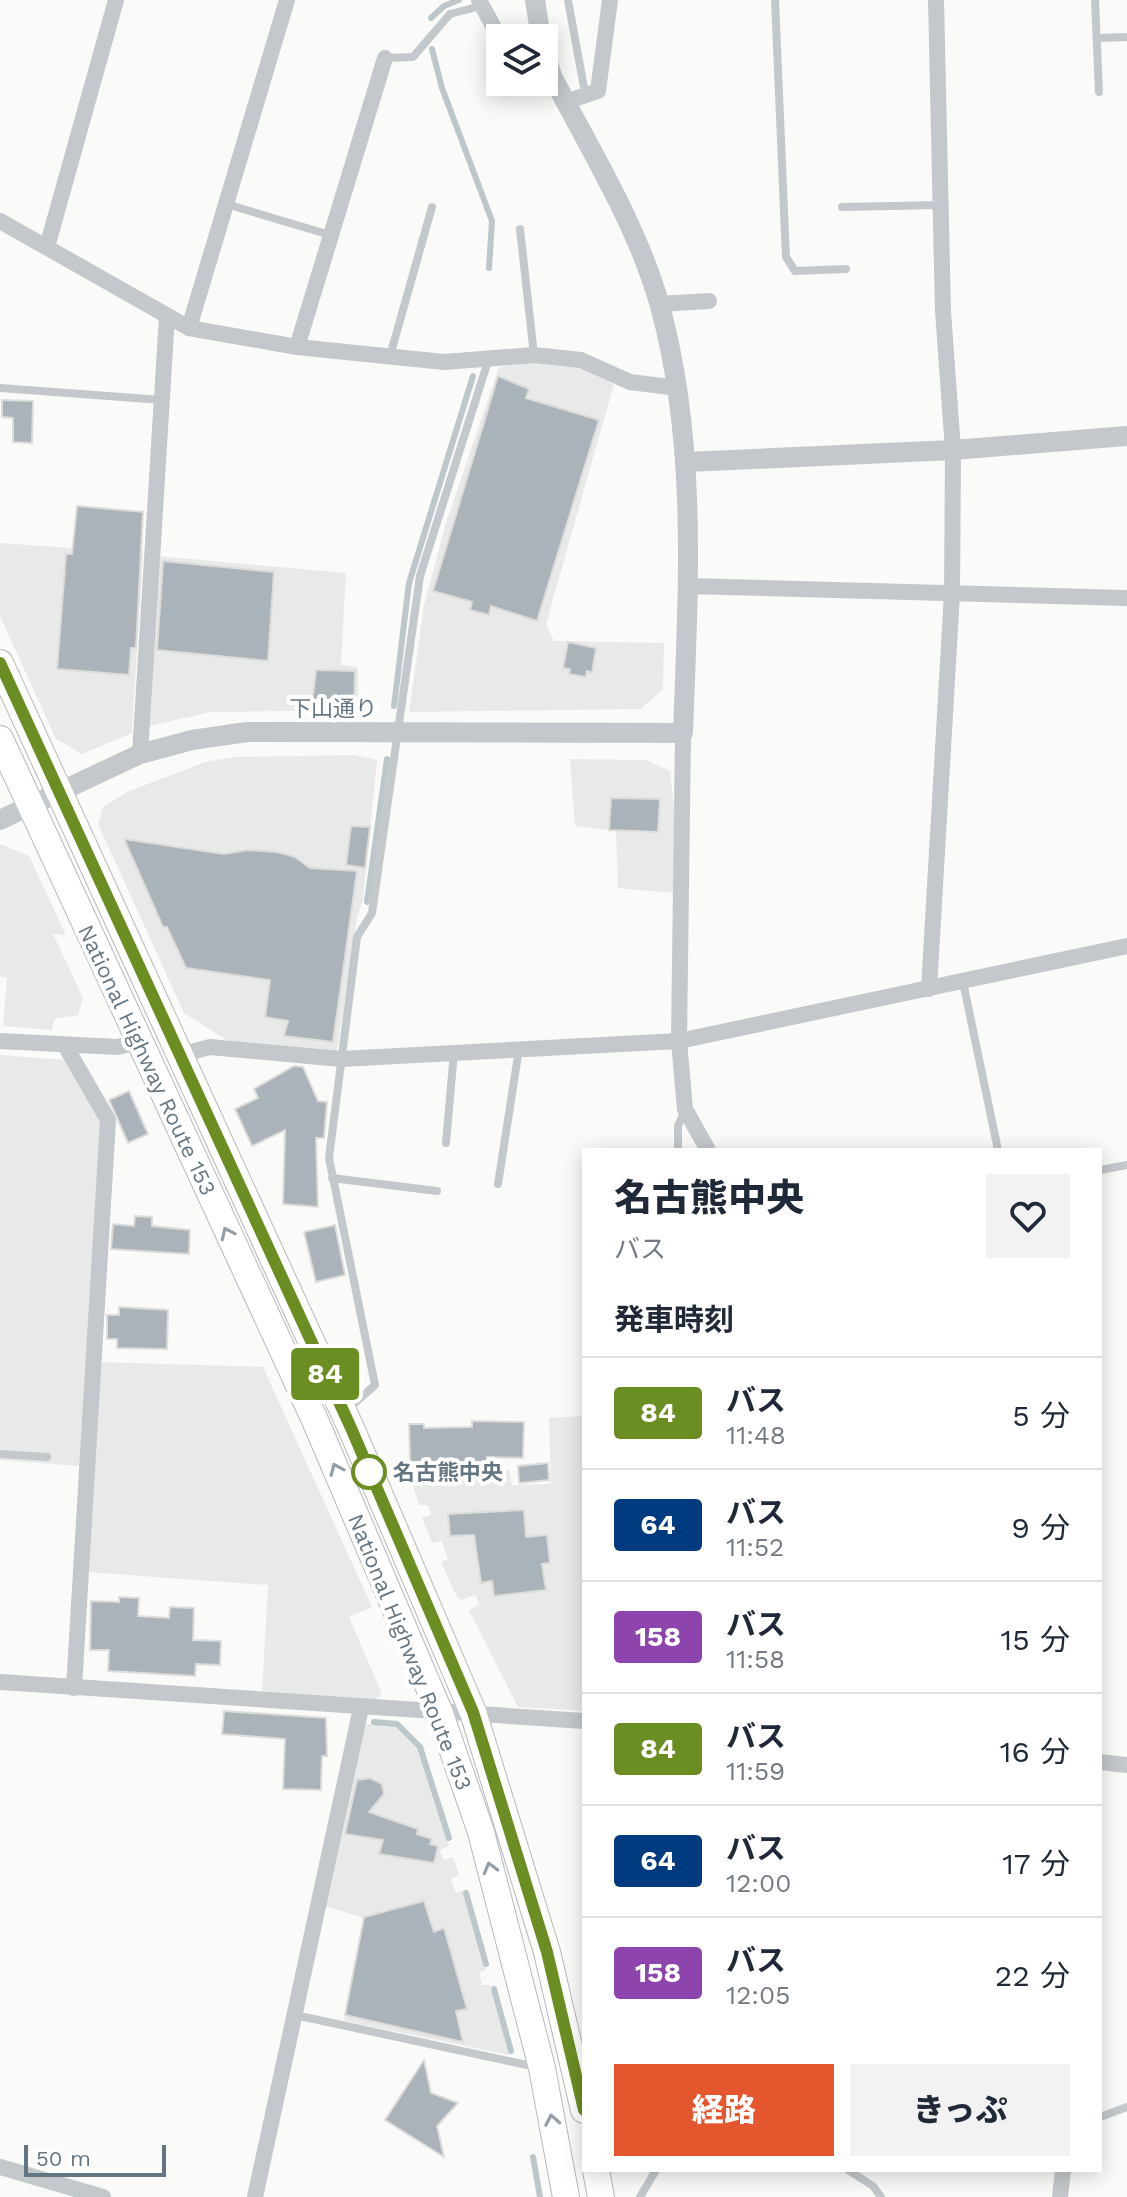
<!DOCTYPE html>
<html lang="ja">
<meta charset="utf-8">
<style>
:root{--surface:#fff;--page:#f2f2f3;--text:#1f2937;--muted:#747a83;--line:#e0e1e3;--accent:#e4572e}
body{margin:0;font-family:"Work Sans","Noto Sans JP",sans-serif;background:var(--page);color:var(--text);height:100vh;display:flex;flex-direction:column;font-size:30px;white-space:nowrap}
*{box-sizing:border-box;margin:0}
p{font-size:26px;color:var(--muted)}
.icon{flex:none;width:44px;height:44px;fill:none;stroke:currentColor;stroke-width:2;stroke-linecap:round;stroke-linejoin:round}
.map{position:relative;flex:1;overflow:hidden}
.drawer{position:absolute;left:582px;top:1148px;width:520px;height:1024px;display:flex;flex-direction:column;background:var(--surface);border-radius:0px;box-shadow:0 4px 20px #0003}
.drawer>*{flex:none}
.badge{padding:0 16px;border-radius:6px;font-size:28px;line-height:52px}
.fabs{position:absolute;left:486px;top:24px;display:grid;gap:16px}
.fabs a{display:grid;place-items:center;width:72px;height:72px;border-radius:0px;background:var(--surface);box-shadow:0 4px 20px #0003;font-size:40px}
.scale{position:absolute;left:24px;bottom:20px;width:142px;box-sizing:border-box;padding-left:8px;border:4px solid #657683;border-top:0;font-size:22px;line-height:28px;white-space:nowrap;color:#657683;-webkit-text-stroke:6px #fff;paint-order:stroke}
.map>.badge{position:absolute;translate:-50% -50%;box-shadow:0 0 0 4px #fff}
h2{padding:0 32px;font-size:30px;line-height:72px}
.round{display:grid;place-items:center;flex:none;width:84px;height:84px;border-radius:0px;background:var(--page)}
.summary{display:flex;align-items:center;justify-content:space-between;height:136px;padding:0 32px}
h1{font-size:38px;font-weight:800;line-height:60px}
.primary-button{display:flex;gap:16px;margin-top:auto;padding:16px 32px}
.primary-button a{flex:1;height:92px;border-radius:0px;background:var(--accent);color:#fff;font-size:32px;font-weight:800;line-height:92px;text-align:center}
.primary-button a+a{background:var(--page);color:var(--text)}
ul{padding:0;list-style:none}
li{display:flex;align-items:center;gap:24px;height:112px;padding:0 32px;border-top:2px solid var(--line)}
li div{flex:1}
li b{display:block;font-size:30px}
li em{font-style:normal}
li .badge{min-width:88px;font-weight:700;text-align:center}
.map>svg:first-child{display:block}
</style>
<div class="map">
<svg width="1127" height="2197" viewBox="0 0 1127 2197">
<rect width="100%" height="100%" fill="#fafaf8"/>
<!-- built -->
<g fill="#e8e9e9">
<polygon points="531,361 580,368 614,384 546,624 554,641 664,643 663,689 641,709 409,712 424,606 445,526 499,367"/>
<polygon points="0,543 143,553 132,733 82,754 56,739 0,616"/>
<polygon points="157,556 346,573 341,665 358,667 358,710 210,712 146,727"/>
<polygon points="354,755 377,760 363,900 357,918 337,1051 228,1041 184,1013 98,824 103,807 127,792 205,762 236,757"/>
<polygon points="570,759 646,760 670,771 677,834 675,893 618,888 616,831 575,826"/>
<polygon points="0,844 29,856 66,935 53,934 83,998 78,1015 54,1019 52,1030 3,1026 7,978 0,976"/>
<polygon points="0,1055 66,1060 102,1124 80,1466 0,1460"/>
<polygon points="98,1362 263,1367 372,1607 349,1617 382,1694 372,1702 262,1692 268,1585 87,1572"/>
<polygon points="584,1416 584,1711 518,1707 469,1610 479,1605 476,1595 461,1600 456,1595 441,1562 448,1559 442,1541 432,1543 422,1518 431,1515 428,1505 419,1505 408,1469 509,1470 512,1485 551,1484 549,1418"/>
<polygon points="367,1724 396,1726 418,1748 449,1846 440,1850 444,1860 453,1857 459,1875 451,1879 456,1893 463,1890 486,1970 479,1972 482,1985 490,1985 509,2055 344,2021 364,1918 325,1906 363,1726"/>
</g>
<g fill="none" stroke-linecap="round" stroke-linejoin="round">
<!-- stream -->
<g stroke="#bbc7cb" stroke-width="6">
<polyline points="431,18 444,6 459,0"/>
<polyline points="432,49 442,88 492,221 489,268"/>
<polyline points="394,706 409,583 473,376"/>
<polyline points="367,902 387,759"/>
<polyline points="374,1722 397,1724 420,1747 449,1838"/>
<polyline points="466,1893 486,1964"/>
<polyline points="494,1989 511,2051"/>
<polyline points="533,2157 540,2197"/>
</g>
</g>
<!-- building -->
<g fill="#aab3b9" stroke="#dcdcda" stroke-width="2">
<polygon points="498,376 529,389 526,398 599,420 537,621 491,606 489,615 470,610 472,602 433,591"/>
<polygon points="2,400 33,401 32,443 13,442 13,418 2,417"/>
<polygon points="77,506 143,512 136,648 131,648 129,675 57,669 66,554 72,554"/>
<polygon points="163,561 274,572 268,661 157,650"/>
<polygon points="568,642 596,648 592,673 587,671 586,677 569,674 570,669 563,668"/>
<polygon points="316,670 355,671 354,708 312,703"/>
<polygon points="611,798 660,799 658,832 609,830"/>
<polygon points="351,826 370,827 365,868 346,865"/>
<polygon points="124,839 224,854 247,850 277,852 295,857 310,868 357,871 333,1042 284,1036 288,1021 265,1017 270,980 186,968 167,927 163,927"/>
<polygon points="294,1066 303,1067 318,1101 327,1102 324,1138 316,1138 318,1207 283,1204 285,1130 252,1146 235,1109 258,1098 254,1089"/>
<polygon points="129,1091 148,1134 128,1143 109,1100"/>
<polygon points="135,1216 152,1217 152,1226 190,1230 189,1254 111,1249 113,1224 134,1226"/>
<polygon points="335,1225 345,1275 316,1282 304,1232"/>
<polygon points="119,1307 168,1310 167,1349 117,1348 117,1339 107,1339 107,1315 119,1315"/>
<polygon points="472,1421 524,1422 523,1458 487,1457 487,1464 410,1462 409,1424 424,1424 424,1428 472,1427"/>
<polygon points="548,1463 549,1480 519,1483 518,1466"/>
<polygon points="524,1510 526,1537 547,1535 550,1563 542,1564 546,1590 494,1596 492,1581 481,1583 474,1535 450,1536 448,1514"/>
<polygon points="119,1597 139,1598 138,1616 169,1618 170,1607 194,1608 193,1640 221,1641 220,1665 196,1664 195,1676 108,1671 109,1650 90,1650 91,1601 119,1602"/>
<polygon points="224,1711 326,1718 327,1756 322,1756 321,1790 283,1789 285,1739 222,1734"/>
<polygon points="370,1778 382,1784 384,1794 369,1812 418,1829 417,1834 432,1839 430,1844 438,1846 434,1863 379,1854 383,1840 345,1834 357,1780"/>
<polygon points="424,1901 434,1932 444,1928 467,2009 456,2011 463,2042 345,2015 364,1917"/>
<polygon points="424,2060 431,2093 458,2103 437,2126 444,2157 385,2120"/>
</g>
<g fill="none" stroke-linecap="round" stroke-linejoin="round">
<defs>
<g id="trunk">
<polyline points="0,663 351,1428 473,1712 547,1952 584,2110"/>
<polyline points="0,739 314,1418 439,1711 481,1832 542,2068 566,2197"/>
<polyline points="596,2170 601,2197"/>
</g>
</defs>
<!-- trunk casing -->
<use href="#trunk" stroke="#b4b9bd" stroke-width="28"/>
<!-- service -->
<g stroke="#c3c8cc" stroke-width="8">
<polyline points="568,0 585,93"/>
<polyline points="775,0 786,257 795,271 846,269"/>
<polyline points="1095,0 1099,92"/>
<polyline points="1097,38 1127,37"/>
<polyline points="385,58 413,57 450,14 481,6"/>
<polyline points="226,204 330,235"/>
<polyline points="842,207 940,205"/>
<polyline points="520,229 534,355"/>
<polyline points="390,356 432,207"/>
<polyline points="0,388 162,400"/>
<polyline points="963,982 998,1150"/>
<polyline points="446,1143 454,1052"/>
<polyline points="678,1150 678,1126 685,1110"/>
<polyline points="1100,1170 1127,1165"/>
<polyline points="332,1178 437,1191"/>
<polyline points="498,1184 519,1049"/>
<polyline points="347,1410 375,1385 329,1158 357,937 372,913 420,576 488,361"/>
<polyline points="0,1454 47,1457"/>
<polyline points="295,2015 536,2067"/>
<polyline points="1100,2117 1127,2107"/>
<polyline points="848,2170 873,2186 881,2197"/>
<polyline points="640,2197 656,2170"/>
</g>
<!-- minor -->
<g stroke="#c3c8cc" stroke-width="16">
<polyline points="479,0 500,39"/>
<polyline points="527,82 530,85 537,82"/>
<polyline points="565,102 598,91 610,0"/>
<polyline points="0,221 189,328 297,347 444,362 534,355 581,360 630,382 678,388"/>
<polyline points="47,247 116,0"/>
<polyline points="659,304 709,301"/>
<polyline points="189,328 287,0"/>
<polyline points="297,347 385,58"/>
<polyline points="688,586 1127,598"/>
<polyline points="683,733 679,1041 685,1109 708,1150"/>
<polyline points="140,754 167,316"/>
<polyline points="929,989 952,594 953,450 943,311 936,0"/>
<polyline points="0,1041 117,1047 138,1042"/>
<polyline points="66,1047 108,1120 74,1688"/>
<polyline points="180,1055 210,1047 341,1059 679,1041 1127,946"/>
<polyline points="0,1682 584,1721"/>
<polyline points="1100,1762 1127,1765"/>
<polyline points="0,2167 103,2197"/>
<polyline points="255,2197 361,1708"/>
<polyline points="1060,2197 1063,2170"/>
</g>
<!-- tertiary -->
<g stroke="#c3c8cc" stroke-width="20">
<polyline points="535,0 541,38"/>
<polyline points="687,462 953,450 1127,436"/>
<path d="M0,820l140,-66 52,-14 55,-8 436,1c5,-143 15,-287 -23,-427 -23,-82 -70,-156 -108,-230l-8,-27"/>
</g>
<!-- trunk -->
<use href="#trunk" stroke="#fff" stroke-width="26"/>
</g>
<!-- one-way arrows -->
<defs><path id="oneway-chevron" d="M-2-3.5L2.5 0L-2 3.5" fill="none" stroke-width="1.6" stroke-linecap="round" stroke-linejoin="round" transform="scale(2)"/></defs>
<g stroke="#939fa8">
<use href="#oneway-chevron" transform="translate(227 1233) rotate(-115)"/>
<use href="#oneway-chevron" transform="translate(336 1469) rotate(-113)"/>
<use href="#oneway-chevron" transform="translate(490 1868) rotate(-105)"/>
<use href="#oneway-chevron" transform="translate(552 2120) rotate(-100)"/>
</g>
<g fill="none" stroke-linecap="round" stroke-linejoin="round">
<defs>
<polyline id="line" points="0,663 351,1428 473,1712 547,1952 584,2110"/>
</defs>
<!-- line casing -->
<use href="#line" stroke="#fff" stroke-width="18"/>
<!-- line -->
<use href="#line" stroke="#6b8e23" stroke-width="12"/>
</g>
<!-- markers -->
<circle fill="#fff" stroke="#6b8e23" stroke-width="4" cx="369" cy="1472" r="16"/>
<g text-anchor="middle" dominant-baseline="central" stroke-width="8" stroke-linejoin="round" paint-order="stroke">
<!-- street labels -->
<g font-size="22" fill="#657683" stroke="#fff">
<text x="333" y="708">下山通り</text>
<text transform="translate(147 1060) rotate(65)">National Highway Route 153</text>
<text transform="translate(410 1652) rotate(68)">National Highway Route 153</text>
</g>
<!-- stop labels -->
<g font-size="22" font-weight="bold" fill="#657683" stroke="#fff" text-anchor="start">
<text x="393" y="1472">名古熊中央</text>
</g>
</g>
</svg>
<div class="fabs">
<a><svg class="icon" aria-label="layers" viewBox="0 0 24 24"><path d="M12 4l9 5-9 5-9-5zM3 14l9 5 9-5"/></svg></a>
</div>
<div class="scale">50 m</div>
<b class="badge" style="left:325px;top:1374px;background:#6b8e23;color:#fff">84</b>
<section class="drawer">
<div class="summary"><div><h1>名古熊中央</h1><p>バス</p></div><a class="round"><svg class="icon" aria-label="heart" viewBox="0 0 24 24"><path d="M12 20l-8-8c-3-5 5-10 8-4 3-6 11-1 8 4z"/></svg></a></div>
<h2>発車時刻</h2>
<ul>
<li><span class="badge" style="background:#6b8e23;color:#fff">84</span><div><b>バス</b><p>11:48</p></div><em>5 分</em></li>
<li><span class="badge" style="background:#003b80;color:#fff">64</span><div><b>バス</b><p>11:52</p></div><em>9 分</em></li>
<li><span class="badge" style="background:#8e44ad;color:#fff">158</span><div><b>バス</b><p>11:58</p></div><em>15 分</em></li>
<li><span class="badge" style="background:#6b8e23;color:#fff">84</span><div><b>バス</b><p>11:59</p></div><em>16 分</em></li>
<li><span class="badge" style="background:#003b80;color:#fff">64</span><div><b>バス</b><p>12:00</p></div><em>17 分</em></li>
<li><span class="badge" style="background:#8e44ad;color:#fff">158</span><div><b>バス</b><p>12:05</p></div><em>22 分</em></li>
</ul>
<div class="primary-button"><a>経路</a><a>きっぷ</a></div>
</section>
</div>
